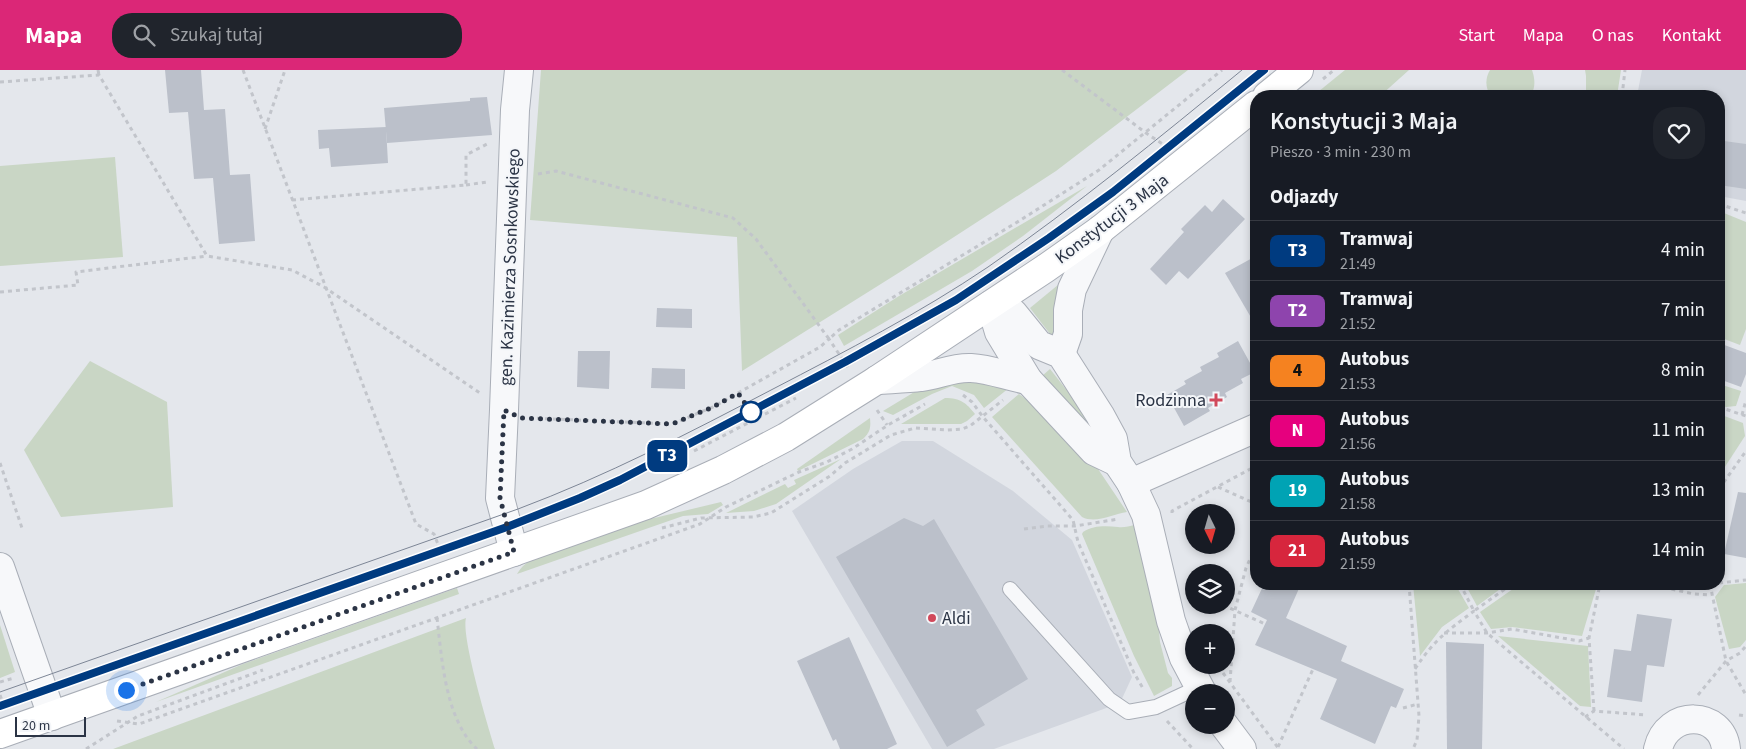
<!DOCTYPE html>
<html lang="pl">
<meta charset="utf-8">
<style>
:root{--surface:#171b24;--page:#20242c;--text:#f1f3f6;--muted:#9ea1a6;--line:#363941;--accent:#db2777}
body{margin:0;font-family:"Source Sans 3",sans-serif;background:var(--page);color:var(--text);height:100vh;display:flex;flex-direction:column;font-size:19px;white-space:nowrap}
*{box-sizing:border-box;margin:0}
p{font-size:16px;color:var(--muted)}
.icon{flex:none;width:28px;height:28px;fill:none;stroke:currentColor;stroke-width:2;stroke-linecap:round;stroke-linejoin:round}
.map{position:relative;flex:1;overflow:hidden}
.sheet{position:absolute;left:1250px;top:20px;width:475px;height:500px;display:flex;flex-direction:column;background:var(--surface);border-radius:20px;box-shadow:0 2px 8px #0003}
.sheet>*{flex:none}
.badge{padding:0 10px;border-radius:8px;font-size:18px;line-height:32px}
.needle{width:32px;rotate:175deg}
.fabs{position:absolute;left:1185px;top:434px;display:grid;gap:10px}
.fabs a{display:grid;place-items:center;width:50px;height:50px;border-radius:50%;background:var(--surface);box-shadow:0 2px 8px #0003;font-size:25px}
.scale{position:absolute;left:15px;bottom:12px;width:71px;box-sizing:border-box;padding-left:5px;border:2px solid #2b3445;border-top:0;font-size:14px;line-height:18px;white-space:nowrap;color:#2b3445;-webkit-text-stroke:4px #f4f6f9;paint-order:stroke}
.you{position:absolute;width:25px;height:25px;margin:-12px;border:4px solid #fff;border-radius:50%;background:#1a73e8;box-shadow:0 0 0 8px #1a73e833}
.map>.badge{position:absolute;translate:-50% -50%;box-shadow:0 0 0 2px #fff}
h2{padding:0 20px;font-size:19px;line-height:45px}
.round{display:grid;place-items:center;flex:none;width:52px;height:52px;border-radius:20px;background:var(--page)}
.head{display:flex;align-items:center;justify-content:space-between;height:85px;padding:0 20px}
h1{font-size:24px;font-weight:600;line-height:38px}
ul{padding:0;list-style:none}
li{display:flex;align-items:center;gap:15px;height:60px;padding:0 20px;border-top:1px solid var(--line)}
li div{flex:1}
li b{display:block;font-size:19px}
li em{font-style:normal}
li .badge{min-width:55px;font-weight:700;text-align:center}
header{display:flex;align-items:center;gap:30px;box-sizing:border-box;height:70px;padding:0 25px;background:var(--accent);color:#fff}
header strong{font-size:24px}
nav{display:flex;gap:28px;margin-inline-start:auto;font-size:18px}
.search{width:350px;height:45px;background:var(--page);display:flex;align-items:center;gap:12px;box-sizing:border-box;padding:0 18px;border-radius:20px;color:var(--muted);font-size:19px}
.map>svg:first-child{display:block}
</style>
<header>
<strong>Mapa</strong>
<div class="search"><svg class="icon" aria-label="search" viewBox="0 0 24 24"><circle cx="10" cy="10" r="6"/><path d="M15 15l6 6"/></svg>Szukaj tutaj</div>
<nav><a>Start</a><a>Mapa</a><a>O nas</a><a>Kontakt</a></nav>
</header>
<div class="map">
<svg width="1746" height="679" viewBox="0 0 1746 679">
<rect width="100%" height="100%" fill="#e4e7ec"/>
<!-- built -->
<g fill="#d2d6de">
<polygon points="1642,0 1746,0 1746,131 1719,126 1719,26 1637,26"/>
<polygon points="902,371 933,371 1013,421 1072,470 1132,607 1120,633 994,679 932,679 792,441 853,399"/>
</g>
<!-- green -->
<g fill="#c9d6c5">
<polygon points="541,0 1188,0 1056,101 900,202 742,301 737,167 530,150"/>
<polygon points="1345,0 1409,0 1380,26 1313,26"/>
<path d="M1490,0h42c3,9 4,18 -2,26h-39c-6,-8 -6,-18 -1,-26z"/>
<polygon points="1585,0 1621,0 1617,26 1586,26 1586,6"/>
<polygon points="115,87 123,187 0,196 0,96"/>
<polygon points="1087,116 1023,166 972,201 844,276 838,265 899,226"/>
<polygon points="1719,141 1746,152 1746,259 1740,275 1719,267"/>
<polygon points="1064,210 1057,273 1030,238"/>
<polygon points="90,291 167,332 173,437 61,447 24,380"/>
<polygon points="1050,299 1091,351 1090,355 1087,357 1042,306"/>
<polygon points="960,307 1009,318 984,338 974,325 952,316 932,324 893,345 883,341 916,321"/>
<polygon points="1719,314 1741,321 1736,336 1726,337 1719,335"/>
<path d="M1019,324c29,20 52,46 74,73l3,-1 31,46c-14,2 -31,12 -45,5l-90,-100z"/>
<path d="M945,328c16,0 21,5 30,16l-8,7 -6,3h-60z"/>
<polygon points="1719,344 1743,353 1745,366 1719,406"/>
<path d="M870,348c1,10 0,14 -7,21l-65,32 -1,-2z"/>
<polygon points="841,389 776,434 754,441 726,443 785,414 788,418 796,414 794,410"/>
<path d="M721,432l2,3 -15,9 -25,2 -166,58c5,-8 9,-12 18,-15l111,-39z"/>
<path d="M1134,455l23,84 3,33 8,31 4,5v8l-18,10 -20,-40 -52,-122 1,-2c10,-7 24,-6 35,-5 5,1 12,-1 16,-2z"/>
<polygon points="1746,513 1746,570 1740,577 1729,579 1715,527 1724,515"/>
<polygon points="1413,514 1455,514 1469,538 1442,557 1420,586"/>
<polygon points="1465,514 1507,514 1477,536"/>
<polygon points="1520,514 1594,514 1596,519 1582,566 1512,557 1491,559 1480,542"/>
<polygon points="457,518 459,524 156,632 243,594"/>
<path d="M466,548c-5,19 22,108 29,131h-382z"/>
<polygon points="0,555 15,602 0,608"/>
<polygon points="1498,566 1588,576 1591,637 1580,636"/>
</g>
<!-- building -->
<g fill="#bbc0ca">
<polygon points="165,0 201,0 204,40 225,39 230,105 250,104 255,171 219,174 213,108 194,109 188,42 169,43"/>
<polygon points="487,27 492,65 387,73 384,38 470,31 470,28"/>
<polygon points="386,57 388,93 331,97 329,78 319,79 318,60"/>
<polygon points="1724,71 1746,74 1746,119 1719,115 1719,85 1722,85"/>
<polygon points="1223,129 1245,149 1188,209 1179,201 1166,215 1150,199 1184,162 1181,159 1205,135 1212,142"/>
<polygon points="1256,186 1256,256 1225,203"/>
<polygon points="657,238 692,239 692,258 656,257"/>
<polygon points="1238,271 1255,302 1241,309 1243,313 1225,323 1227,327 1208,338 1210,341 1184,356 1167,325 1186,314 1184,311 1202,301 1200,297 1219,287 1217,283"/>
<polygon points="1719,273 1746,283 1746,304 1741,317 1719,309"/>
<polygon points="578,281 610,281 609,319 577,317"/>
<polygon points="652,298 685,299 685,319 651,318"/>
<polygon points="1738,422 1746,423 1746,488 1724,484"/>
<polygon points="904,448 923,456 934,449 1028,609 976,640 985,655 947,677 836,487"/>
<polygon points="1264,514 1301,514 1286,548 1347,576 1341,591 1404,619 1396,638 1391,636 1375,674 1320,649 1337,609 1255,575 1267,550 1251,542"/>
<polygon points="1637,544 1672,549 1664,597 1647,595 1642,632 1607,627 1614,579 1631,581"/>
<polygon points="849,567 897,674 887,679 840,679 836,669 833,671 797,591"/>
<polygon points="1446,572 1484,574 1482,679 1447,679"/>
</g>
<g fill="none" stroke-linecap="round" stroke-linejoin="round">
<defs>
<polyline id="lane" points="1010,519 1109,629 1128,642 1156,637 1199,617"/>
<g id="street">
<polyline points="991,235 1013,243 1039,275 1061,284 1100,345 1113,369 1117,392 1131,413 1146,445 1171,551 1184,588 1202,622"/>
<polyline points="991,235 999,262 1028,310 1094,381 1117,392"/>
<polyline points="1061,284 1068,264 1068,240 1072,219 1100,160"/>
<path d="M877,310c15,-1 30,-1 44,-3 17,-2 32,-10 50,-9 20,1 38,9 57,12"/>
<polyline points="1131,413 1256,358"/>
<polyline points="514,482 500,428 504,340 515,40 519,0"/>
<polyline points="0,497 52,646"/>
<polyline points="1224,655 1242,679"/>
<path d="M1658,679c9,-40 64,-39 68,0"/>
</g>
<g id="secondary">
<polyline points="1267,26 1299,0"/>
<polyline points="0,664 646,435 723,400 786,367 877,310 1046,198 1100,160 1256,35"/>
</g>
</defs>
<!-- lane casing -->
<use href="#lane" stroke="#a9aeb7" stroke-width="16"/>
<!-- street casing -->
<use href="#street" stroke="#a9aeb7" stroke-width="30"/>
<!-- secondary casing -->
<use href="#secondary" stroke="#a9aeb7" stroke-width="30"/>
<!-- path -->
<g stroke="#c2c5cb" stroke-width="3" stroke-dasharray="4 4" stroke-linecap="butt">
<polyline points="98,0 99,5"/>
<polyline points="243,0 416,454 434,464 441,482"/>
<polyline points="1062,0 1146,63 1164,75"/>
<polyline points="1323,9 1334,0"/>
<polyline points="0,12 99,5 207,186 292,200 324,217 480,323"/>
<polyline points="1622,26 1625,0"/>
<polyline points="265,59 285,0"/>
<polyline points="538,104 556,101 733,148 756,169 829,269 839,260 1019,151 1099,100 1222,0"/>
<polyline points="466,115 487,112"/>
<polyline points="292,130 466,115 466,85 489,73"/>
<polyline points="1719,134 1746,143"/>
<polyline points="0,222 78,215 76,202 207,186"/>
<polyline points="963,325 972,332 983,347 1073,450 1078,472 1134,603 1144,620"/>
<polyline points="1719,337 1746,346"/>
<polyline points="877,340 887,355"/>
<polyline points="1742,345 1746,330"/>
<polyline points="529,348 672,354 713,337 820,277 829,269 849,299"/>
<polyline points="694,381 796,328"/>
<polyline points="0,393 22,458"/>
<polyline points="1218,417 1256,434"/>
<polyline points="1719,419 1746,381"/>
<polyline points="1172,443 1172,441 1256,396"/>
<polyline points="662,458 701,448 753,447 771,443 830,406 845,393 891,365 915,358 947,360 962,359 970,356 1003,330"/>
<polyline points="1024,459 1047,456 1075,456 1119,449"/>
<polyline points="1719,513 1746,510"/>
<polyline points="1409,514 1419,646 1417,670 1413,679"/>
<polyline points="1460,514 1474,541 1512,514"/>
<polyline points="1648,514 1694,524 1711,525"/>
<polyline points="1710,514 1726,591 1746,625"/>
<polyline points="1223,535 1265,554"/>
<path d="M437,548c5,41 8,101 40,131"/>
<polyline points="1444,563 1487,563 1512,559 1579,571 1589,568"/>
<path d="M1415,599c19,-29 32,-38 59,-58l13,22 137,116"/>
<polyline points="1223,603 1279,679"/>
<polyline points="0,612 14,608"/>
<polyline points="1230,612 1235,540 1246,498 1256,476"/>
<polyline points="0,625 4,636"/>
<polyline points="1698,625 1726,591 1740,583 1746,576"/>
<polyline points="1403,638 1418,634"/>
<polyline points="1594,641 1589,568 1600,514"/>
<polyline points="1739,645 1746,646"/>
<polyline points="1585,647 1594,641 1647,645"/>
<polyline points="117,651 139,654 700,454 726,437 799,402 827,392 852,379 888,355 925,334"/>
<polyline points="1167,651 1193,679"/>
<polyline points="1278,677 1313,599"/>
<polyline points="86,679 138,646 263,600"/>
</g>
<!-- lane -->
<use href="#lane" stroke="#f7f8fa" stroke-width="14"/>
<!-- street -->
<use href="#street" stroke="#f7f8fa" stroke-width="28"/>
<!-- secondary -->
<use href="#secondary" stroke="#fff" stroke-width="28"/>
<!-- tram -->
<g stroke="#7d8696" stroke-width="1">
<path d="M0,622l518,-183c88,-33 171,-76 255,-120 73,-38 147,-76 215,-122 88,-61 171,-129 254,-197"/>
<polyline points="0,636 507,457 580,428 620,410 845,292 956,230 1049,168 1113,122 1264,0"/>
</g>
</g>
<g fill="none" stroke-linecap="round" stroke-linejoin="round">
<defs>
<polyline id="line" points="0,636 507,457 580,428 620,410 845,292 956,230 1049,168 1113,122 1264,0"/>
</defs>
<!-- line casing -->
<use href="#line" stroke="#fff" stroke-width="11"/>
<!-- line -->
<use href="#line" stroke="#003b80" stroke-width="8"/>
<!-- walk -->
<polyline stroke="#2b3445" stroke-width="5" stroke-dasharray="0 9" points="126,620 514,482 500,428 504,340 521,348 672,354 713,337 738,323 751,342"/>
</g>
<!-- markers -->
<g fill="#d1495b" stroke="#f4f6f9" stroke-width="2">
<path d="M1213.5 322.5h5v5h5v5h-5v5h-5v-5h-5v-5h5z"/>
<circle cx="932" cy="548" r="5"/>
</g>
<circle fill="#fff" stroke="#003b80" stroke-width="2.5" cx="751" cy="342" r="10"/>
<g text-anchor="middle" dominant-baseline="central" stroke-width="4" stroke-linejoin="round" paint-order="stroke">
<!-- street labels -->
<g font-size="18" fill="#2b3445" stroke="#f4f6f9">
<text transform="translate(1112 149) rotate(-37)">Konstytucji 3 Maja</text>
<text transform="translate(510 197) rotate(-88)">gen. Kazimierza Sosnkowskiego</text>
</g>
<!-- poi labels -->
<g font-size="18" fill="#2b3445" stroke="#f4f6f9" text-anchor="end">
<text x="1206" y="330">Rodzinna</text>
<text x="942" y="548" text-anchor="start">Aldi</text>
</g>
</g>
</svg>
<div class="fabs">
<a><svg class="needle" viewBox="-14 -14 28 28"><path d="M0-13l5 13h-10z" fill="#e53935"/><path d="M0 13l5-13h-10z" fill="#9ea1a6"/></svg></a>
<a><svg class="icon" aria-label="layers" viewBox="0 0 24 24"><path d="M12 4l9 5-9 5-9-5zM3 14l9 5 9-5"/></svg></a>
<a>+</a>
<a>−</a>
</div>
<div class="scale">20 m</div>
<div class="you" style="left:126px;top:620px"></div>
<b class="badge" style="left:667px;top:386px;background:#003b80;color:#fff">T3</b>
<section class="sheet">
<div class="head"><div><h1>Konstytucji 3 Maja</h1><p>Pieszo · 3 min · 230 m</p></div><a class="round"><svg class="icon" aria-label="heart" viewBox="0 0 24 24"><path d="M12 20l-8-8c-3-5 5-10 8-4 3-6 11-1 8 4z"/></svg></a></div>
<h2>Odjazdy</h2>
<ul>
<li><span class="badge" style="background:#003b80;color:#fff">T3</span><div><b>Tramwaj</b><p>21:49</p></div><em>4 min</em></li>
<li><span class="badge" style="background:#8e44ad;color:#fff">T2</span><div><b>Tramwaj</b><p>21:52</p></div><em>7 min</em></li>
<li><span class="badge" style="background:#f58220;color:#111">4</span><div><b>Autobus</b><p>21:53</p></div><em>8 min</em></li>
<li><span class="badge" style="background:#e6007e;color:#fff">N</span><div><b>Autobus</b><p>21:56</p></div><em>11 min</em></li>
<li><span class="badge" style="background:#00a3b4;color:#fff">19</span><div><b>Autobus</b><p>21:58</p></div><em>13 min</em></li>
<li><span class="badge" style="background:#d7263d;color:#fff">21</span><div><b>Autobus</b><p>21:59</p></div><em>14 min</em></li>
</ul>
</section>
</div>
